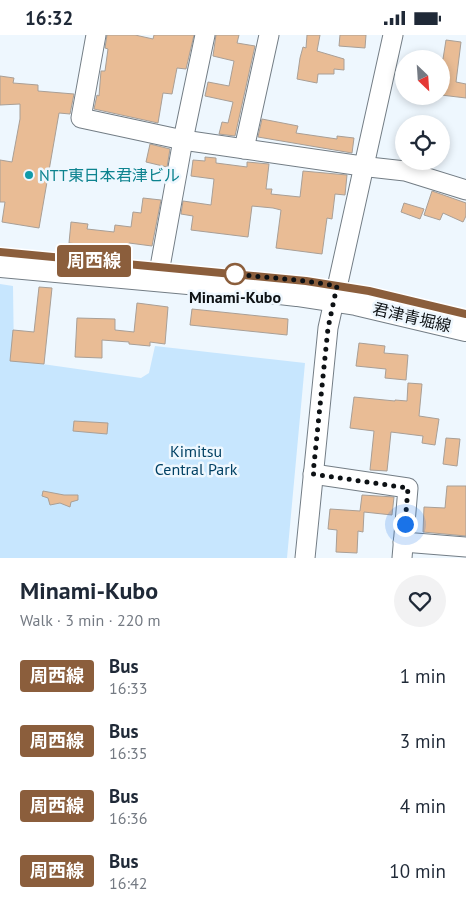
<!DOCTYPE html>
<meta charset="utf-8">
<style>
:root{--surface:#fff;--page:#f2f2f3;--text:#1f2937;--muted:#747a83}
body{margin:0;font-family:"PT Sans","Noto Sans JP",sans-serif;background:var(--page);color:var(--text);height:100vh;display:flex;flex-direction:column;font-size:19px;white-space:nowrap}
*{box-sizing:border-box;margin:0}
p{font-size:16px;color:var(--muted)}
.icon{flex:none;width:28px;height:28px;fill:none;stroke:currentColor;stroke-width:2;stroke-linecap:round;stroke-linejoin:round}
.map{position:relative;height:523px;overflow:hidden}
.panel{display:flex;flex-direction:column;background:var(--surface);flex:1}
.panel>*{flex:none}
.badge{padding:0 10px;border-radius:4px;font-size:18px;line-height:32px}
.needle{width:32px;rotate:155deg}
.fabs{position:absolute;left:395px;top:15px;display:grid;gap:10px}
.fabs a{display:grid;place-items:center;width:55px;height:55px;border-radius:50%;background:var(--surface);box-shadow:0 2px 8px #0003;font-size:25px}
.you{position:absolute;width:25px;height:25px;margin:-12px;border:4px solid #fff;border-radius:50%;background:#1a73e8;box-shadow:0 0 0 8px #1a73e833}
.map>.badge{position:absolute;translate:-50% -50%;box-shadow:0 0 0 2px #fff}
.round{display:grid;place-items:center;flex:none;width:52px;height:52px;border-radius:26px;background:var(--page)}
.overview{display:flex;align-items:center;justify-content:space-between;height:85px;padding:0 20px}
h1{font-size:24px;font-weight:700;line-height:38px}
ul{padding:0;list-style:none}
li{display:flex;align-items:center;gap:15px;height:65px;padding:0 20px}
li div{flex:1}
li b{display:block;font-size:19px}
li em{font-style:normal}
li .badge{min-width:55px;font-weight:700;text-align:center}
.status{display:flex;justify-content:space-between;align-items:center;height:35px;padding:0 25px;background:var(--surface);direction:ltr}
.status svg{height:14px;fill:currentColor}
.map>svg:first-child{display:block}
</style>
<div class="status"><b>16:32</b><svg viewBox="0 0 49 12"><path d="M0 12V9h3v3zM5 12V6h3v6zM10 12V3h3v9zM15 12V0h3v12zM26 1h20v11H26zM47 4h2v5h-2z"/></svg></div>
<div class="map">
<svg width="466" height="523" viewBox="0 0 466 523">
<rect width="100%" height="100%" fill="#eef7fe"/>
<!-- green -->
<polygon fill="#c7e6fe" points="0,249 13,251 14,325 141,343 149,338 155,311 305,328 287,523 0,523"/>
<!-- building -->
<g fill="#e9bc95" stroke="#a99f96">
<polygon points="107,0 135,0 153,4 154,0 194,0 186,34 177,33 172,59 163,58 158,88 94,74 97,60 99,61 101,36 105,36 108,14 105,13"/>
<polygon points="216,0 239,0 237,8 255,11 235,101 219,99 222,87 228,88 233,67 205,61 208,47 229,51 234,26 213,21"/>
<polygon points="307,0 320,0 317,16 344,24 344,35 334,34 334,39 318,39 317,48 297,44 300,23 303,12 306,13"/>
<polygon points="340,0 366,0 365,13 339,11"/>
<polygon points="446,5 461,7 456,47 466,49 466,63 441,60 441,24 443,24"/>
<polygon points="0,41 14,43 13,48 38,50 38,56 74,59 70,79 59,78 39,193 2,187 5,167 0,167 0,125 12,127 20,84 20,69 0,70"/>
<polygon points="262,84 298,91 296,98 337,104 337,101 354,103 352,118 258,102"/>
<polygon points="150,109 170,114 167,132 146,127"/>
<polygon points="205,122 216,123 216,128 247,132 247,127 269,129 266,154 272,154 271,159 300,162 303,136 347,140 345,160 335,159 332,184 327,183 322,219 276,213 281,175 273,173 252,171 248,202 191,195 193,181 181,179 183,166 211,170 214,144 191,141 193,125 205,126"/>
<polygon points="432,156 466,168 466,181 463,187 443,178 440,185 424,180"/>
<polygon points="143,163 161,165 152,211 129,208 128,215 69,208 71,187 88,189 87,194 114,197 115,190 131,192 133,177 141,178"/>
<polygon points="404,168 424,174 420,184 401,177"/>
<polygon points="39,252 52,253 44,329 10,326 13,295 34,297"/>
<polygon points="137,268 168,272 165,309 150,307 150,311 129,309 129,307 102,305 102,323 75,322 77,283 115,284 115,295 134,297"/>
<polygon points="192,274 288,284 287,300 190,290"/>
<polygon points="359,308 385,311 384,318 408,320 406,345 385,343 386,334 356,331"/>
<polygon points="408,348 422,349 419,381 439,384 435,410 422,408 423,401 391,397 387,436 370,435 374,396 350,393 354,362 395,366 395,365 407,366"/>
<polygon points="74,386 108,388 107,399 73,396"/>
<polygon points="446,403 460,404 457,431 443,429"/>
<polygon points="447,451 466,451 466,501 423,497 424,472 445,473"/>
<polygon points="43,456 64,460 78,460 78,465 71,467 70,472 60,468 50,470 48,463 42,461"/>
<polygon points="362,460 394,462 392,480 364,477 363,497 358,496 357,518 336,517 337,495 328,494 330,474 360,476"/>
</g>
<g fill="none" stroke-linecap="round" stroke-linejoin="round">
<defs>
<g id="minor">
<polyline points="96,0 81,83 183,105 369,132 405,136 466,155"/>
<polyline points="244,114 269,0"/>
<polyline points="160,232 183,105 205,0"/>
<polyline points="313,439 408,453 402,523"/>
<polyline points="403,507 466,512"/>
<polyline points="305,523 328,293 393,0"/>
</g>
<polyline id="major" points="0,230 188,247 297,259 356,268 466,294"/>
</defs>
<!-- minor casing -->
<use href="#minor" stroke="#737d85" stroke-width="21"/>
<!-- major casing -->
<use href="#major" stroke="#737d85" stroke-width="26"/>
<!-- minor -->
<use href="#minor" stroke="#fff" stroke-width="19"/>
<!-- major -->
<use href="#major" stroke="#fff" stroke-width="24"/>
</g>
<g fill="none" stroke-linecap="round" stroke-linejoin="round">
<defs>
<polyline id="line" points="0,217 306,246 369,256 466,279"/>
</defs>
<!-- line casing -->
<use href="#line" stroke="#fff" stroke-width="11"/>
<!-- line -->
<use href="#line" stroke="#8b5e3c" stroke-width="8"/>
<!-- walk -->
<polyline stroke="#0d1114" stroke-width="5" stroke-dasharray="0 9" points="235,239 233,239 306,246 337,251 328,293 313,439 408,453 405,489"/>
</g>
<!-- markers -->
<circle fill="#0f9aa8" stroke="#eef7fe" stroke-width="2" cx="29" cy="140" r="5"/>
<circle fill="#fff" stroke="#8b5e3c" stroke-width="2.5" cx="235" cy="239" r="10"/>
<g text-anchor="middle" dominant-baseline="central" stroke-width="5" stroke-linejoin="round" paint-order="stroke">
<!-- culture labels -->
<g font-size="16" fill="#0d838f" stroke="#eef7fe" text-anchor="start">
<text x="39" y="140">NTT東日本君津ビル</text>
</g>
<!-- stop labels -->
<g font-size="16" font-weight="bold" fill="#0d1114" stroke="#eef7fe">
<text x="235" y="262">Minami-Kubo</text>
</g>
<!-- street labels -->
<g font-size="16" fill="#0d1114" stroke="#eef7fe">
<text transform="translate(412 282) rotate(13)">君津青堀線</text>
</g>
<!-- park labels -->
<g font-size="16" fill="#024164" stroke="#eef7fe">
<text x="196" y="416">Kimitsu<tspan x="196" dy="18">Central Park</tspan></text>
</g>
</g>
</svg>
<div class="fabs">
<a><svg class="needle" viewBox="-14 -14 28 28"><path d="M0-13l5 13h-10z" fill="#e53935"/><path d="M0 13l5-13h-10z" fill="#747a83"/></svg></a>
<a><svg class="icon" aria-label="locate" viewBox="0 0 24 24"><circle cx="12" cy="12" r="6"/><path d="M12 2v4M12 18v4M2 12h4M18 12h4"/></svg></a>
</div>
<div class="you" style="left:405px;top:489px"></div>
<b class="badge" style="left:94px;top:226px;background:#8b5e3c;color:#fff">周西線</b>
</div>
<section class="panel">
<div class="overview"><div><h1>Minami-Kubo</h1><p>Walk · 3 min · 220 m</p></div><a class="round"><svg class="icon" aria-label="heart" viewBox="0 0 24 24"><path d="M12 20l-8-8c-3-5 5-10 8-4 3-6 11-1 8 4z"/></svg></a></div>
<ul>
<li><span class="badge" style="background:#8b5e3c;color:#fff">周西線</span><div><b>Bus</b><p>16:33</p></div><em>1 min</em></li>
<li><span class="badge" style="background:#8b5e3c;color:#fff">周西線</span><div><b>Bus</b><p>16:35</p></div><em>3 min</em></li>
<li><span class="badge" style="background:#8b5e3c;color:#fff">周西線</span><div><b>Bus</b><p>16:36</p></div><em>4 min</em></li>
<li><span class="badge" style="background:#8b5e3c;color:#fff">周西線</span><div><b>Bus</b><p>16:42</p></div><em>10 min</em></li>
</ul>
</section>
